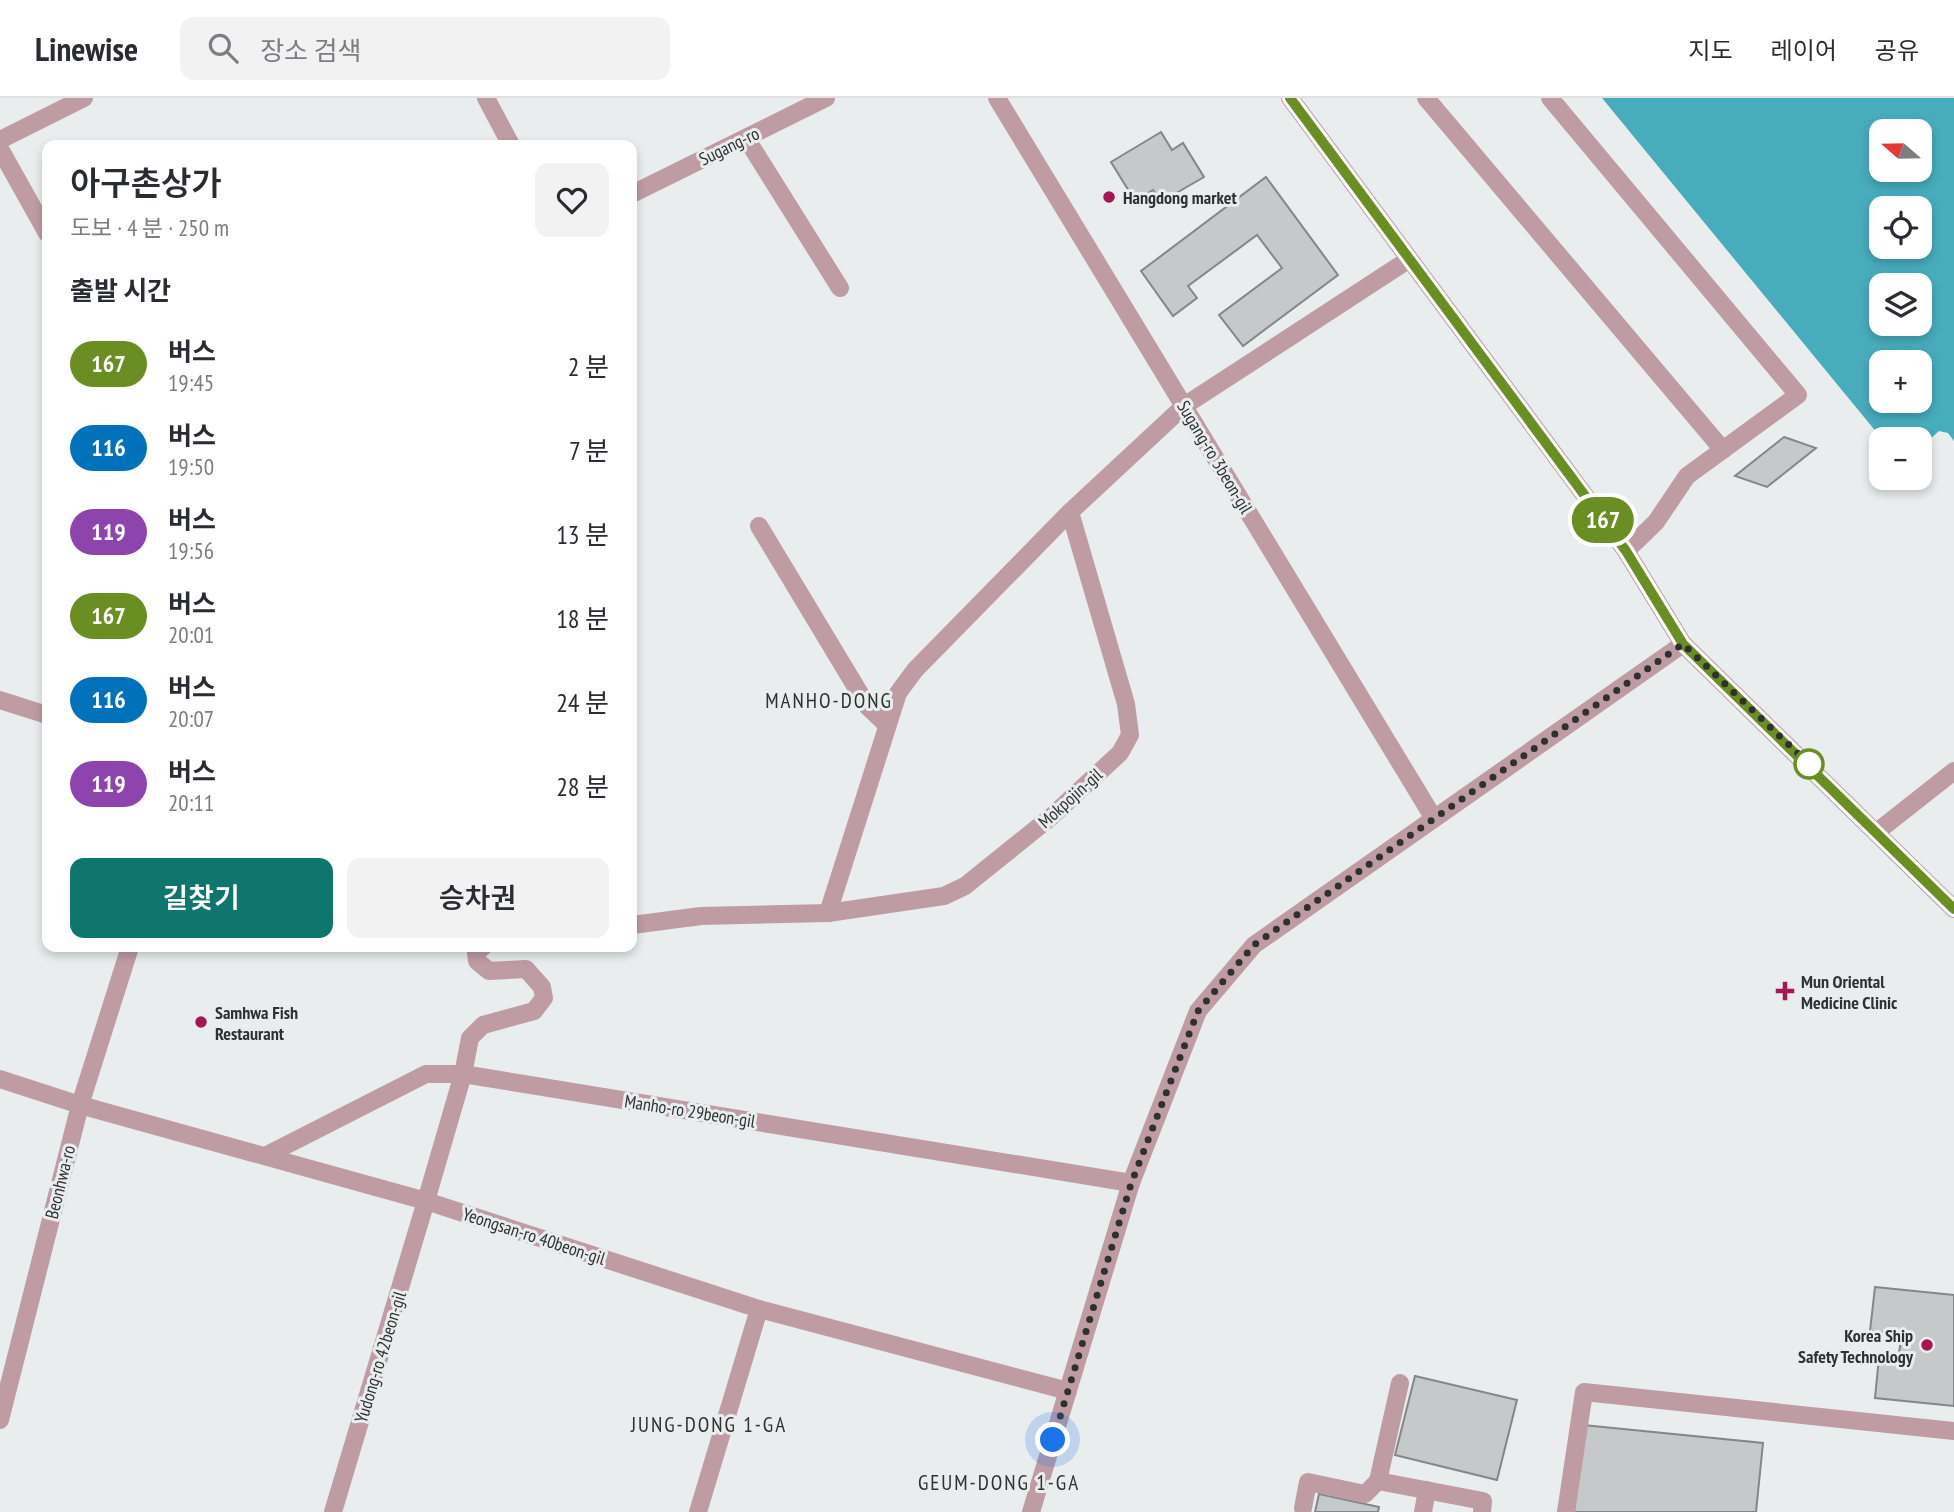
<!DOCTYPE html>
<html lang="ko">
<meta charset="utf-8">
<style>
:root{--surface:#fff;--page:#f2f2f3;--text:#2b2b33;--muted:#7c7c81;--line:#e1e1e2;--accent:#0f766e}
body{margin:0;font-family:"PT Sans Narrow","Noto Sans KR",sans-serif;background:var(--page);color:var(--text);height:100vh;display:flex;flex-direction:column;font-size:26px;white-space:nowrap}
*{box-sizing:border-box;margin:0}
p{font-size:23px;color:var(--muted)}
.icon{flex:none;width:38px;height:38px;fill:none;stroke:currentColor;stroke-width:2;stroke-linecap:round;stroke-linejoin:round}
.map{position:relative;flex:1;overflow:hidden}
.details{position:absolute;left:42px;top:42px;width:595px;height:812px;display:flex;flex-direction:column;background:var(--surface);border-radius:14px;box-shadow:0 4px 10px #0003}
.details>*{flex:none}
.badge{padding:0 14px;border-radius:23px;font-size:24px;line-height:46px}
.needle{width:46px;rotate:290deg}
.controls{position:absolute;left:1869px;top:21px;display:grid;gap:14px}
.controls a{display:grid;place-items:center;width:63px;height:63px;border-radius:14px;background:var(--surface);box-shadow:0 4px 10px #0003;font-size:35px}
.you{position:absolute;width:35px;height:35px;margin:-18px;border:5px solid #fff;border-radius:50%;background:#1a73e8;box-shadow:0 0 0 10px #1a73e833}
.map>.badge{position:absolute;translate:-50% -50%;box-shadow:0 0 0 4px #fff}
h2{padding:0 28px;font-size:26px;line-height:63px}
.round{display:grid;place-items:center;flex:none;width:74px;height:74px;border-radius:14px;background:var(--page)}
.head{display:flex;align-items:center;justify-content:space-between;height:119px;padding:0 28px}
h1{font-size:33px;font-weight:600;line-height:52px}
.button{display:flex;gap:14px;margin-top:auto;padding:14px 28px}
.button a{flex:1;height:80px;border-radius:14px;background:var(--accent);color:#fff;font-size:28px;font-weight:600;line-height:80px;text-align:center}
.button a+a{background:var(--page);color:var(--text)}
ul{padding:0;list-style:none}
li{display:flex;align-items:center;gap:21px;height:84px;padding:0 28px}
li div{flex:1}
li b{display:block;font-size:26px}
li em{font-style:normal}
li .badge{min-width:77px;font-weight:700;text-align:center}
header{display:flex;align-items:center;gap:42px;box-sizing:border-box;height:98px;padding:0 35px;background:var(--surface);border-bottom:2px solid var(--line)}
header strong{font-size:33px}
nav{display:flex;gap:38px;margin-inline-start:auto;font-size:24px}
.search{width:490px;height:63px;background:var(--page);display:flex;align-items:center;gap:18px;box-sizing:border-box;padding:0 24px;border-radius:14px;color:var(--muted);font-size:26px}
.map>svg:first-child{display:block}
</style>
<header>
<strong>Linewise</strong>
<div class="search"><svg class="icon" aria-label="search" viewBox="0 0 24 24"><circle cx="10" cy="10" r="6"/><path d="M15 15l6 6"/></svg>장소 검색</div>
<nav><a>지도</a><a>레이어</a><a>공유</a></nav>
</header>
<div class="map">
<svg width="1954" height="1414" viewBox="0 0 1954 1414">
<rect width="100%" height="100%" fill="#e9edee"/>
<!-- water -->
<path fill="#47acbc" fill-rule="evenodd" d="M1602,0h352v343l-6,-8 -9,-2 -19,17v-9h-38zM1881,33h39v39h-39zM1881,110h39v39h-39zM1881,187h39v39h-39zM1881,264h39v39h-39z"/>
<!-- building -->
<g fill="#c5c9ca" stroke="#838787" stroke-width="2">
<polygon points="1161,34 1172,52 1183,45 1204,79 1161,104 1153,92 1135,103 1111,64"/>
<polygon points="1266,79 1338,177 1243,248 1219,217 1282,170 1257,137 1188,188 1197,200 1173,218 1141,173"/>
<polygon points="1784,339 1816,350 1767,389 1735,378"/>
<polygon points="1875,1189 1954,1197 1954,1308 1875,1300 1879,1259 1898,1261 1902,1236 1870,1233"/>
<polygon points="1415,1278 1517,1302 1497,1382 1395,1357"/>
<polygon points="1583,1327 1763,1345 1756,1414 1574,1414"/>
<polygon points="1319,1396 1379,1409 1378,1414 1315,1414"/>
</g>
<g fill="none" stroke-linecap="round" stroke-linejoin="round">
<!-- minor -->
<g stroke="#bf9ca4" stroke-width="18">
<polyline points="486,0 511,47"/>
<polyline points="997,0 1433,719"/>
<polyline points="1290,0 1626,453 1683,546 1954,811"/>
<polyline points="1426,0 1723,352"/>
<polyline points="1550,0 1798,297 1687,378 1656,424 1626,453"/>
<polyline points="746,40 840,190"/>
<polyline points="0,42 84,0"/>
<polyline points="0,51 47,135"/>
<polyline points="632,96 826,0"/>
<polyline points="759,428 868,609 887,627"/>
<polyline points="0,602 47,617"/>
<polyline points="1878,733 1954,673"/>
<polyline points="828,815 898,595 915,572 1070,414"/>
<polyline points="632,827 701,818 828,815 944,798 965,788 1052,718 1120,655 1130,637 1126,606 1070,414 1184,308 1408,162"/>
<polyline points="0,981 80,1007 426,1103 759,1211 1068,1293"/>
<polyline points="265,1058 426,976 463,976 1131,1085"/>
<polyline points="0,1322 80,1007 130,849"/>
<polyline points="1378,1383 1483,1403 1482,1414"/>
<polyline points="1303,1410 1308,1384 1365,1396 1378,1383 1400,1285"/>
<polyline points="333,1414 426,1103 463,976 470,940 483,927 534,913 544,900 542,889 526,871 489,873 477,863 476,855 483,849"/>
<polyline points="698,1414 759,1211"/>
<polyline points="1031,1414 1131,1085 1198,913 1254,847 1683,546"/>
<polyline points="1423,1414 1427,1392"/>
<polyline points="1566,1414 1584,1294 1954,1333"/>
</g>
</g>
<g fill="none" stroke-linecap="round" stroke-linejoin="round">
<defs>
<polyline id="line" points="1290,0 1626,453 1683,546 1954,811"/>
</defs>
<!-- line casing -->
<use href="#line" stroke="#fff" stroke-width="16"/>
<!-- line -->
<use href="#line" stroke="#6b8e23" stroke-width="10"/>
<!-- walk -->
<polyline stroke="#2f3131" stroke-width="7" stroke-dasharray="0 12.6" points="1053,1342 1131,1086 1198,913 1254,847 1683,546 1809,666"/>
</g>
<!-- markers -->
<g fill="#a71653" stroke="#e9edee" stroke-width="2.5">
<circle cx="1109" cy="99" r="7"/>
<path d="M1781.5 882.5h7v7h7v7h-7v7h-7v-7h-7v-7h7z"/>
<circle cx="201" cy="924" r="7"/>
<circle cx="1927" cy="1247" r="7"/>
</g>
<circle fill="#fff" stroke="#6b8e23" stroke-width="3.5" cx="1809" cy="666" r="14"/>
<g text-anchor="middle" dominant-baseline="central" stroke-width="6" stroke-linejoin="round" paint-order="stroke">
<!-- street labels -->
<g font-size="18" fill="#2f3131" stroke="#e9edee">
<text transform="translate(729 48) rotate(-26)">Sugang-ro</text>
<text transform="translate(1215 359) rotate(59)">Sugang-ro 3beon-gil</text>
<text transform="translate(1070 700) rotate(-42)">Mokpojin-gil</text>
<text transform="translate(690 1013) rotate(9)">Manho-ro 29beon-gil</text>
<text transform="translate(60 1084) rotate(-76)">Beonhwa-ro</text>
<text transform="translate(534 1138) rotate(18)">Yeongsan-ro 40beon-gil</text>
<text transform="translate(380 1259) rotate(-73)">Yudong-ro 42beon-gil</text>
</g>
<!-- poi labels -->
<g font-size="18" font-weight="bold" fill="#2f3131" stroke="#e9edee" text-anchor="start">
<text x="1123" y="99">Hangdong market</text>
<text x="1801" y="883">Mun Oriental<tspan x="1801" dy="21">Medicine Clinic</tspan></text>
<text x="215" y="914">Samhwa Fish<tspan x="215" dy="21">Restaurant</tspan></text>
<text x="1913" y="1237" text-anchor="end">Korea Ship<tspan x="1913" dy="21">Safety Technology</tspan></text>
</g>
<!-- quarter labels -->
<g font-size="21" letter-spacing="2" fill="#2f3131" stroke="#e9edee">
<text x="829" y="602">MANHO-DONG</text>
<text x="709" y="1326">JUNG-DONG 1-GA</text>
<text x="999" y="1384">GEUM-DONG 1-GA</text>
</g>
</g>
</svg>
<div class="controls">
<a><svg class="needle" viewBox="-14 -14 28 28"><path d="M0-13l5 13h-10z" fill="#e53935"/><path d="M0 13l5-13h-10z" fill="#7c7c81"/></svg></a>
<a><svg class="icon" aria-label="locate" viewBox="0 0 24 24"><circle cx="12" cy="12" r="6"/><path d="M12 2v4M12 18v4M2 12h4M18 12h4"/></svg></a>
<a><svg class="icon" aria-label="layers" viewBox="0 0 24 24"><path d="M12 4l9 5-9 5-9-5zM3 14l9 5 9-5"/></svg></a>
<a>+</a>
<a>−</a>
</div>
<div class="you" style="left:1053px;top:1342px"></div>
<b class="badge" style="left:1603px;top:422px;background:#6b8e23;color:#fff">167</b>
<section class="details">
<div class="head"><div><h1>아구촌상가</h1><p>도보 · 4 분 · 250 m</p></div><a class="round"><svg class="icon" aria-label="heart" viewBox="0 0 24 24"><path d="M12 20l-8-8c-3-5 5-10 8-4 3-6 11-1 8 4z"/></svg></a></div>
<h2>출발 시간</h2>
<ul>
<li><span class="badge" style="background:#6b8e23;color:#fff">167</span><div><b>버스</b><p>19:45</p></div><em>2 분</em></li>
<li><span class="badge" style="background:#0072bc;color:#fff">116</span><div><b>버스</b><p>19:50</p></div><em>7 분</em></li>
<li><span class="badge" style="background:#8e44ad;color:#fff">119</span><div><b>버스</b><p>19:56</p></div><em>13 분</em></li>
<li><span class="badge" style="background:#6b8e23;color:#fff">167</span><div><b>버스</b><p>20:01</p></div><em>18 분</em></li>
<li><span class="badge" style="background:#0072bc;color:#fff">116</span><div><b>버스</b><p>20:07</p></div><em>24 분</em></li>
<li><span class="badge" style="background:#8e44ad;color:#fff">119</span><div><b>버스</b><p>20:11</p></div><em>28 분</em></li>
</ul>
<div class="button"><a>길찾기</a><a>승차권</a></div>
</section>
</div>
